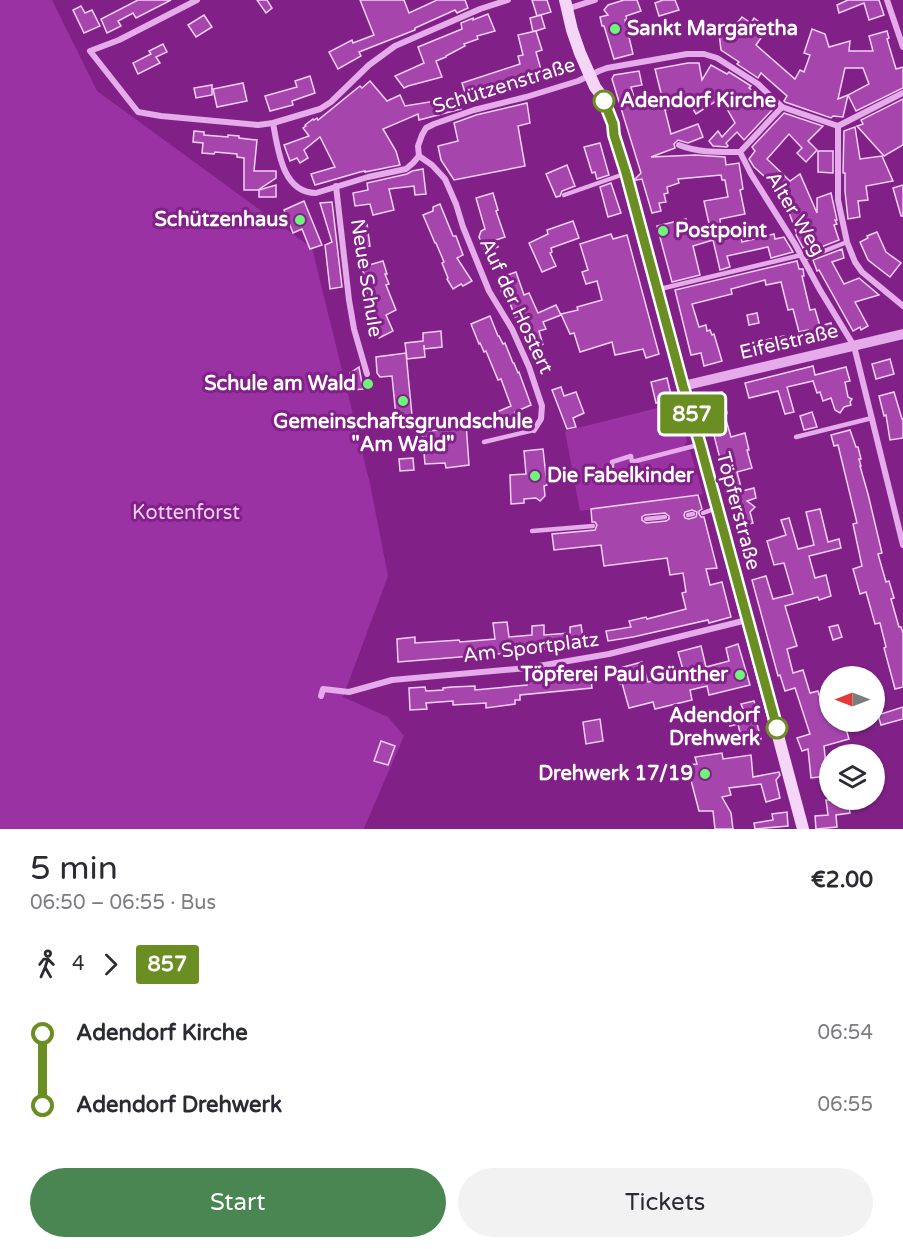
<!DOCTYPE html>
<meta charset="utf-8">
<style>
:root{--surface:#fff;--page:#f2f2f3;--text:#2b2b33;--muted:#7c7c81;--accent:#498652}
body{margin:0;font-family:"Varela Round",sans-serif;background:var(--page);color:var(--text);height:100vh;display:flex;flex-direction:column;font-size:22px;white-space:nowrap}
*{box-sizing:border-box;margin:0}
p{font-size:20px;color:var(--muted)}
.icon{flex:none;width:33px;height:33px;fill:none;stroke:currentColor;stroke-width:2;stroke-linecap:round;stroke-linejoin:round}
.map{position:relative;height:829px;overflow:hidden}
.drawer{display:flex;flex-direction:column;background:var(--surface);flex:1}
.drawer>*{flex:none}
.badge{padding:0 12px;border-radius:4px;font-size:21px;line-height:39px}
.needle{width:39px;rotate:270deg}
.controls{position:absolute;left:819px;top:666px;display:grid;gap:12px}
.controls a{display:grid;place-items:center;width:66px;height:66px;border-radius:50%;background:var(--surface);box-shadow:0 2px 4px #0004;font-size:30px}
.map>.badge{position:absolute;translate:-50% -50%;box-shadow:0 0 0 3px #fff}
.legs{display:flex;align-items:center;gap:9px;height:66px;padding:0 30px;font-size:20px}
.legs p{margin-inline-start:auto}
.headline{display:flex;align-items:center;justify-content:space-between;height:102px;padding:0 30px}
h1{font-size:33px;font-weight:600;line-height:45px}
.cta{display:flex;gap:12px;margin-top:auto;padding:12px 30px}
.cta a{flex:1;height:69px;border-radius:36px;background:var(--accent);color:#fff;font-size:24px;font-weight:600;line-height:69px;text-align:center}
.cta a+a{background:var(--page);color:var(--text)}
ul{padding:0 30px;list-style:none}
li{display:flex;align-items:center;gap:21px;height:72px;font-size:22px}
li i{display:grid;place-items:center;width:9px;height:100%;margin:0 8px;background:currentColor}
li i::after{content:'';width:15px;height:15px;margin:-8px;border:4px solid;border-radius:50%;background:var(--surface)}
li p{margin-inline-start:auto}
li:first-child i{background:linear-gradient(#0000 50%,currentColor 0)}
li:last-child i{background:linear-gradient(currentColor 50%,#0000 0)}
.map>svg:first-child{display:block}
</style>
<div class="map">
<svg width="903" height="829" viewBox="0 0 903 829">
<rect width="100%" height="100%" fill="#812187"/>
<!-- green -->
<g fill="#9b32a3">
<polygon points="0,0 52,0 97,91 312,248 370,484 388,576 343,697 388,717 404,736 364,828 364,829 0,829"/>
<polygon points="677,403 687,442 685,444 687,450 690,451 703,494 580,511 565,431"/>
</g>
<!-- building -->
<g fill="#a646ad" stroke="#f4d0f7" stroke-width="1.5" fill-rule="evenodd">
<polygon points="138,0 171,0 136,18 133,13 118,21 121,26 107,33 101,19"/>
<polygon points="257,0 267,0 272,8 266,13"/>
<polygon points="360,0 404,0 409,13 437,0 465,0 468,8 457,13 455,10 415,28 415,30 359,52 361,56 338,69 329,52 352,40 353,43 374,35"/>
<polygon points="532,0 547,0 551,12 537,16"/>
<polygon points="624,0 637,0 641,11 626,16 627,20 625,20 633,54 614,59 604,26 602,26 600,17 608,15 604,10 608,5"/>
<polygon points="663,0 675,0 679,10 659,16 655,3"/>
<polygon points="848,0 879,0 884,15 869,20 864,3 839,13 837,5"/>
<polygon points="81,6 85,13 92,10 100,26 84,33 73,10"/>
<polygon points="488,14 495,31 477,36 478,39 464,44 465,46 446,56 446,57 436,61 442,77 408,86 404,88 395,76 424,63 418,47 462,29 461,23 473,18 473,20"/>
<polygon points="204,15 212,27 196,37 188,25"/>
<polygon points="541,15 545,28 533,32 530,18"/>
<polygon points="742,17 751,23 754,18 762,24 760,27 766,31 756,45 795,79 800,70 804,72 810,55 804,53 812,29 825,34 829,47 850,41 849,51 873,51 869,36 887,31 889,38 887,39 896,69 903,67 903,88 856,111 848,95 869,84 863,68 845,68 838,99 848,95 843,117 833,116 831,118 785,102 784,101 787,96 761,73 758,78 737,64 739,62 721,50 718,24 738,22"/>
<polygon points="536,31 542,50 536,52 542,73 540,74 540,76 523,82 524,83 467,99 462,83 520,64 518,56 523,55 518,35"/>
<polygon points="163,44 167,52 156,57 160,63 138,74 133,63 151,54 149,51"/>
<polygon points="688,63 699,63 702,80 711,65 727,74 729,72 751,86 749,88 761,96 773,109 744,140 737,132 726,143 728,146 727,147 713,146 709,141 718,131 722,137 735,123 723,102 718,105 716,101 696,114 690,104 665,110 671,134 698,124 703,137 688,143 678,140 674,144 675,148 651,157 695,155 725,157 726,165 739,163 743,189 740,190 745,214 720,219 722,238 734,235 735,239 741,237 742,242 774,234 775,239 784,237 793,252 771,258 768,247 727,256 730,267 720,270 713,240 693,246 700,275 672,282 657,226 686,219 690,233 710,228 704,201 728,197 725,180 722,180 721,175 678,179 679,183 667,187 668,193 664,194 666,202 659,203 661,211 652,213 642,179 636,180 636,178 641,173 612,79 614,75 639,71 642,85 631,87 636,104 639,103 640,105 663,101 655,69"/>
<polygon points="310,76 315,93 292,101 293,105 270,111 265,96 297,87 295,81"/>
<polygon points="370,81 387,101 400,95 405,106 448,99 447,97 458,95 461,109 419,120 418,114 383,129 396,151 400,165 365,172 365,171 360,172 315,185 311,174 335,167 320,137 304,150 308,158 300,163 297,158 290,161 284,145 309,136 303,128 306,126 305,125 313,119 314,120 317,118 318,120 360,86 362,88"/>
<polygon points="243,83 247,101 217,107 213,89"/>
<polygon points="212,85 212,95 196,98 194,88"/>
<polygon points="903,99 903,145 884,156 857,126 863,124 861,120"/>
<polygon points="527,103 530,123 518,126 525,166 454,180 441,160 438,146 458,141 454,123 476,115"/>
<polygon points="784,113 823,126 808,141 817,150 806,162 797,153 802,148 789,134 767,159 790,181 800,174 817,213 817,198 831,193 837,220 835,220 837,224 834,225 839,240 811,251 809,246 803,248 796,235 797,234 788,210 785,211 780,200 787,197 754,167 749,159 755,151 752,147"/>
<polygon points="855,127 860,159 882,156 893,181 866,186 868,200 858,201 860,217 848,219 845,191 845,173 843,173 844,131"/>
<polygon points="194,131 204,132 204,135 228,137 228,135 239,136 239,138 257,140 254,171 276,171 276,178 258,190 244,190 244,158 237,157 237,154 215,152 214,154 202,153 203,143 193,142"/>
<polygon points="600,143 609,175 597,179 595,172 592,173 584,147"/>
<polygon points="818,151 833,151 833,173 818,172"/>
<polygon points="567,165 575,186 562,191 560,196 556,197 546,174"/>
<polygon points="423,169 426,194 415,195 414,186 389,189 394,210 373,215 370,204 355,206 353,193 368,190 367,183 407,174 412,171"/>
<polygon points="611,183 621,213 608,217 600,187"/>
<polygon points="276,185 276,197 259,197 259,190"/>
<polygon points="903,185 903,216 901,216 893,188"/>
<polygon points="493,193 498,210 496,211 505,237 496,240 498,247 485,251 479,237 481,231 485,229 476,198"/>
<polygon points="304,201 322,245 310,249 302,229 293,233 284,210"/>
<polygon points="332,202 342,287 330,289 325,245 332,242 320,203"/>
<polygon points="440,204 453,236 456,236 463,255 457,258 472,281 463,286 461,284 453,289 447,279 448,278 442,263 444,262 436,243 435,243 423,215 433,211 433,207"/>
<polygon points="573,221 579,238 551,248 552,252 550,253 556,266 542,272 529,243 548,234 547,230"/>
<polygon points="367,224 370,246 357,248 355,226"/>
<polygon points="877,232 886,252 901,263 890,277 868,260 860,242 868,238 867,236"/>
<polygon points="611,234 613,239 627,235 659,354 646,358 643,349 615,355 612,342 580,352 574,333 570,334 561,314 578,310 577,307 602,300 597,281 586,284 582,272 588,270 580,244"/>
<polygon points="842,249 844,258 832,262 844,284 859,278 879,295 855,302 868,326 861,330 860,327 853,331 819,270 817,271 813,260"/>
<polygon points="383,261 387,274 385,274 389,284 386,285 396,310 386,315 393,331 379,338 371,322 376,319 366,292 368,291 362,267"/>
<polygon points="797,261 799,269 803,269 804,276 802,276 810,310 815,309 820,326 831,323 834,334 810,340 808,330 799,332 793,309 788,310 781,282 766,285 765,280 731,289 732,294 692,304 699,327 706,325 707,331 710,330 712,335 714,334 722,361 704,366 701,353 691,355 675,290"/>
<polygon points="516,272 524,295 529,293 538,313 556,305 561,315 543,322 546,329 539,331 543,345 533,334 527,336 518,316 515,317 507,295 503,296 498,284 508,280 507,275"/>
<polygon points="757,313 759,323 749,325 747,315"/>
<polygon points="490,316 498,336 499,336 503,344 505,343 513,363 514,363 518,373 519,372 531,405 515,412 517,418 494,427 490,415 511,406 501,379 498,380 486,351 484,352 480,343 479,344 471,324"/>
<polygon points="441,331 442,347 424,349 424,345 425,357 407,359 405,343 423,341 423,333"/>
<polygon points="784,336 787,349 770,353 769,349 763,350 761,341"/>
<polygon points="406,353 413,426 397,427 392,376 380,377 377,373 376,357"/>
<polygon points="890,359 894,374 876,379 872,364"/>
<polygon points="813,366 815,375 846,367 850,381 845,382 848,397 852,399 850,402 851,405 844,407 840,413 835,410 831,398 823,401 820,392 817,393 813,381 787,387 794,412 785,414 778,391 749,398 745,383"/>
<polygon points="359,367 363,389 353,390 350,373"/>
<polygon points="667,378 672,399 656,403 651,382"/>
<polygon points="561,387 564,396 576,392 584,413 573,418 576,427 567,429 552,390"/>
<polygon points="722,392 727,413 724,413 731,437 745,433 749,450 747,450 752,468 737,472 742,491 754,488 756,498 747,501 755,507 750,512 753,523 742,526 733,489 728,490 708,412 710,411 708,404 713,403 711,395"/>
<polygon points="894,392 902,419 903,419 903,438 890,440 886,415 884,416 879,396"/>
<polygon points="812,412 817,427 804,430 800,416"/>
<polygon points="466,423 469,465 446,468 445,463 425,464 422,431 442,430 442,425"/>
<polygon points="850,430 856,447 858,447 861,459 859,459 861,466 860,466 868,494 882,553 878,554 886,582 889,581 894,598 891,599 899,627 901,627 903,633 903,687 895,689 884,648 886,647 880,623 875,624 866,592 860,594 853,569 862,566 853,524 857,523 838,445 834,446 831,435"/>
<polygon points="543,449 547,485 544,486 545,496 540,501 536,498 524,499 524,503 511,504 510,475 526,474 524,451"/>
<polygon points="413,458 414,470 400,471 399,459"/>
<path d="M698,495l4,14 -3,2v3l2,3h3l13,51 -11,1 4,16 12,-3 9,35 -22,6 -1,-3 -75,17 -25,4 -2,-10 25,-4 -2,-6 17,-4 1,2 39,-10 -4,-16 4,-1 -3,-19 -13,2 -3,-17 -63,8 -3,-21 -47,5 -2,-16 43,-4 2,-5 -2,-3h-3l-1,-13zM692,510l5,2 -1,5 -7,2 -4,-1 -1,-3 1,-3zM665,513l4,3v3l-3,2 -20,2 -4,-3v-3l3,-2z"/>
<polygon points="820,509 828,542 839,539 841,548 809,556 815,578 826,575 831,596 819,600 818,597 785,606 797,646 787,649 793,673 803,670 810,693 818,691 819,695 830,692 830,722 844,722 849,739 824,746 827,776 811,778 808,749 802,751 797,738 810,734 795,688 785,691 780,675 778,676 752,580 766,576 773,599 793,594 784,563 774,565 767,541 786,535 781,520 789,518 798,549 814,545 806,512"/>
<polygon points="507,622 509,637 532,635 532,626 544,625 544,635 570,633 570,627 581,625 584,645 570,646 570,648 510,651 510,653 398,662 397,639 415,637 415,643 459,640 460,642 495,639 493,623"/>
<polygon points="838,625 842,637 833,640 829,627"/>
<polygon points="738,644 750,685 709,695 707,686 690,690 692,700 655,709 653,702 629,708 622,683 620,684 616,669 642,662 648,682 684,673 678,652 701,646 706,667 729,661 726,648"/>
<polygon points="590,672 592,688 520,695 520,700 515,700 515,704 486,708 486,703 453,705 453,701 426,703 427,709 410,710 409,688 425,687 426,691 443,690 443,688 452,687 475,686 475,690 527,685 527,679 572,676 572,674"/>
<polygon points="754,701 757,712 754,712 761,739 746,743 744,736 741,737 738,724 730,726 727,713 743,709 741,704"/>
<polygon points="903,707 903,719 881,725 878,715"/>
<polygon points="600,719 603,741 586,744 583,722"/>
<polygon points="381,741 395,746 388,765 374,761"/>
<polygon points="722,753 723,759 751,755 753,777 779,772 780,775 776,780 780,798 766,802 761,784 729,788 731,795 722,797 731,813 733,829 715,829 713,811 699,811 687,765 697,764 695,757"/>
<polygon points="826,800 848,800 850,813 836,815 837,827 816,829 815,816 828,815"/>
<polygon points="787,812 788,826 755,829 754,823 773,820 772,814"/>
</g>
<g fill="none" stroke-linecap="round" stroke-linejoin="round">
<!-- service -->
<g stroke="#e5abea" stroke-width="4.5">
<polyline points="564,195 624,174"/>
<polyline points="804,259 847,242"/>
<polyline points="660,289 801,255"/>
<polyline points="796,437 872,418"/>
<polyline points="484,442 534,430"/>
<polyline points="612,467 612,462 631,456 632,462 698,445"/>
<polyline points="703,513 717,508"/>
<polyline points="688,515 693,514"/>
<polyline points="646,519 665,517"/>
<polyline points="532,531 593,526"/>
</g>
<!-- minor -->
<g stroke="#e5abea" stroke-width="6">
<polyline points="197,0 119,40 90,51 138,112 161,116 258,125 273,123 320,109 331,102 369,65 395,46 480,9 508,0"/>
<polyline points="887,0 903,47"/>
<polyline points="567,9 595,0"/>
<polyline points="782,107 740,152 751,174 795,244 820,290 854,346 903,545"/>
<path d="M273,123c5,26 9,70 43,70l52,-16 38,-8 7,-6 6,-7 -1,-10 4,-11 4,-7 8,-4 40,-14 52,-13 52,-16 21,-10 8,-3 80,-14h17l13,4 41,26 24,23 56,19 65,-33"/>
<polyline points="838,126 838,200 847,242 855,262 862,272 903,306"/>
<path d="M679,145c19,8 40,7 61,7"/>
<polyline points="419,156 432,165 445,179 456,204 463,227 489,291 512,329 529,367 542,406 541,419 534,430"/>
<polyline points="336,186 349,300 354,329 367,374"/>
<polyline points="321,696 323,689 349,692 392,680 527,668 609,654 747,620"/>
</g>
<!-- tertiary -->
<polyline stroke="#e5abea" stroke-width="10" points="683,386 903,334"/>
<!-- secondary -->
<polyline stroke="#f6d6f8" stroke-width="12" points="565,0 572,30 580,53 595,87 601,95 613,124 614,135 626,173 683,386 700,444 803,829"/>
</g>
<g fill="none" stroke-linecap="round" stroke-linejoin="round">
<defs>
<polyline id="line-1" points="604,101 613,124 614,135 626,173 683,386 700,444 777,728"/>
</defs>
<!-- line-1 casing -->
<use href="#line-1" stroke="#fff" stroke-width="14"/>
<!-- line-1 -->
<use href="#line-1" stroke="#6b8e23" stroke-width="9"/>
</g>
<!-- markers -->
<g fill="#6df679" stroke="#812187" stroke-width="2">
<circle cx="615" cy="29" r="6"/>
<circle cx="300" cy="220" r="6"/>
<circle cx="663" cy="231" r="6"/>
<circle cx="368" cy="384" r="6"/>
<circle cx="403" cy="401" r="6"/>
<circle cx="535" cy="476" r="6"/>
<circle cx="740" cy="675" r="6"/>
<circle cx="705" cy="774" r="6"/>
</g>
<g fill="#fff" stroke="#6b8e23" stroke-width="3">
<circle cx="604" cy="101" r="10"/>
<circle cx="777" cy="728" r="10"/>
</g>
<g text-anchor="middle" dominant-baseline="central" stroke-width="6" stroke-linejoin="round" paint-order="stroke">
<!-- poi labels -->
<g font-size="20" font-weight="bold" fill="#fff" stroke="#812187" text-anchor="end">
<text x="627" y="29" text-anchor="start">Sankt Margaretha</text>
<text x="288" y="220">Schützenhaus</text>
<text x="675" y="231" text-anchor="start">Postpoint</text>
<text x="356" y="384">Schule am Wald</text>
<text x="403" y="422" text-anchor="middle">Gemeinschaftsgrundschule<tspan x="403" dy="23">"Am Wald"</tspan></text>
<text x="547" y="476" text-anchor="start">Die Fabelkinder</text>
<text x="728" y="675">Töpferei Paul Günther</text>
<text x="693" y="774">Drehwerk 17/19</text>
</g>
<!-- street labels -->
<g font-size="20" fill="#fff" stroke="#812187">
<text transform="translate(504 86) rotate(-17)">Schützenstraße</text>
<text transform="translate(795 214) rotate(59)">Alter Weg</text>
<text transform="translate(366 278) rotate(81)">Neue Schule</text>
<text transform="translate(516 306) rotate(65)">Auf der Hostert</text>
<text transform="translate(789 342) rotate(-13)">Eifelstraße</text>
<text transform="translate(738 511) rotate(75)">Töpferstraße</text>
<text transform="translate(531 648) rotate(-7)">Am Sportplatz</text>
</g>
<!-- stop labels -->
<g font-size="20" font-weight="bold" fill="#fff" stroke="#812187" text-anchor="start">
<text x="620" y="101">Adendorf Kirche</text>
<text x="760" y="716" text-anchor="end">Adendorf<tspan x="760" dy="23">Drehwerk</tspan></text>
</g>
<!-- park labels -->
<g font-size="20" fill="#f4d0f7" stroke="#812187">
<text x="186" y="513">Kottenforst</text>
</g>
</g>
</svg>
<div class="controls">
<a><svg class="needle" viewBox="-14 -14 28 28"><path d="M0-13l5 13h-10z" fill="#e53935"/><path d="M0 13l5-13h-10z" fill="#7c7c81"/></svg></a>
<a><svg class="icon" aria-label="layers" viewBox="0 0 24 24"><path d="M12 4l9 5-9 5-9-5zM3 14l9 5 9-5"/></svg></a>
</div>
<b class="badge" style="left:692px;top:414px;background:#6b8e23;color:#fff">857</b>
</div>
<section class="drawer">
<div class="headline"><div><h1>5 min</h1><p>06:50 – 06:55 · Bus</p></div><b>€2.00</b></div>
<div class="legs"><svg class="icon" aria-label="walk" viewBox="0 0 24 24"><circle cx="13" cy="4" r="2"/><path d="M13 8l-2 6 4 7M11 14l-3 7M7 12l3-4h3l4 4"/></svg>4<svg class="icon" aria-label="forward" viewBox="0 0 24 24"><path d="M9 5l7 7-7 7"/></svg><b class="badge" style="background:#6b8e23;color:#fff">857</b></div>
<ul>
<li><i style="color:#6b8e23"></i><b>Adendorf Kirche</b><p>06:54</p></li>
<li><i style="color:#6b8e23"></i><b>Adendorf Drehwerk</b><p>06:55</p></li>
</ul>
<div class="cta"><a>Start</a><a>Tickets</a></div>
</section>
